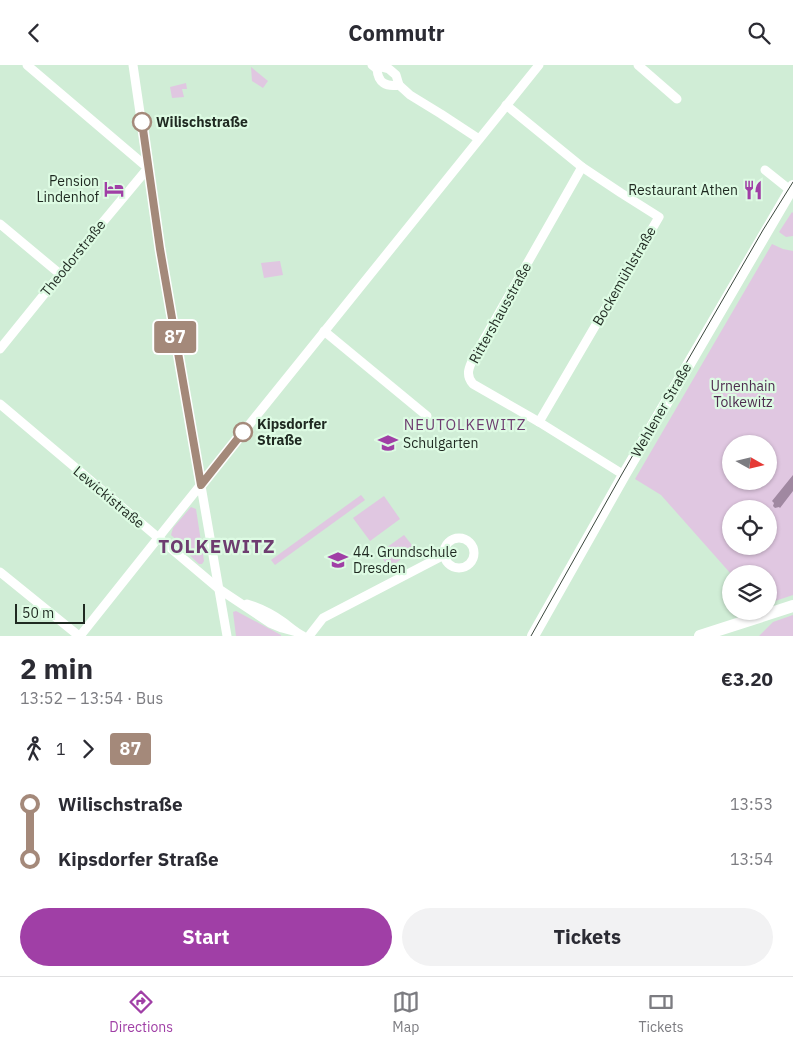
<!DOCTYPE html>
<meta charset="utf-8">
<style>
:root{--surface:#fff;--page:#f2f2f3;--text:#2b2b33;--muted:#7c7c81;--line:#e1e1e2;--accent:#a03fa6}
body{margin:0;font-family:"IBM Plex Sans",sans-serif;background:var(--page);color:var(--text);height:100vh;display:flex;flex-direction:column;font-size:19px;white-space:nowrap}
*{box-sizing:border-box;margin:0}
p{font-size:16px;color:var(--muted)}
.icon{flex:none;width:28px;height:28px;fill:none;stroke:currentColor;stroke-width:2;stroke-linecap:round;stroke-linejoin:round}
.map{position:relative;height:571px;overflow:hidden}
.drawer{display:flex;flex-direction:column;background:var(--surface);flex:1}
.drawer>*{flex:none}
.badge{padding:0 10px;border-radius:4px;font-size:18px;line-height:32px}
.needle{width:32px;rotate:98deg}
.controls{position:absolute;left:722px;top:370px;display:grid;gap:10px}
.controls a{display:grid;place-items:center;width:55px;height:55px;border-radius:50%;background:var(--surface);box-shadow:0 1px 4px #0004;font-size:25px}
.scale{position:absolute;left:15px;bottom:12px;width:70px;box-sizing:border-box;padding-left:5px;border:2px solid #1f2921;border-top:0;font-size:14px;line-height:18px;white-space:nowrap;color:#1f2921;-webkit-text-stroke:4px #ddfbe3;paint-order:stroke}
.map>.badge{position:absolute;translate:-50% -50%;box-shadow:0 0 0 2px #fff}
.legs{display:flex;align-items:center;gap:8px;height:55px;padding:0 20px;font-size:16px}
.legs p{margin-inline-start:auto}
.headline{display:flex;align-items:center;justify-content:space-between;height:85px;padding:0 20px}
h1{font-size:28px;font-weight:800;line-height:38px}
.primary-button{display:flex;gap:10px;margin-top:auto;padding:10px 20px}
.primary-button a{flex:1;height:58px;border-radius:30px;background:var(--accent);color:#fff;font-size:20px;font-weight:800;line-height:58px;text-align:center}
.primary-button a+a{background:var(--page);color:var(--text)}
ul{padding:0 20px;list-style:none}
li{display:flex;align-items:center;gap:18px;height:55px;font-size:19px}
li i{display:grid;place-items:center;width:8px;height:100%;margin:0 6px;background:currentColor}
li i::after{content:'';width:12px;height:12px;margin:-6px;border:4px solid;border-radius:50%;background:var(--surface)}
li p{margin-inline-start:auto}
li:first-child i{background:linear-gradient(#0000 50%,currentColor 0)}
li:last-child i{background:linear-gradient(currentColor 50%,#0000 0)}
header{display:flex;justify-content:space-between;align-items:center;height:65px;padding:0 20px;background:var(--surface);font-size:22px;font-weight:800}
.menu{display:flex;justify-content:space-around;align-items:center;height:70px;border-top:1px solid var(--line);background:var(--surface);font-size:14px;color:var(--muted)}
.menu a{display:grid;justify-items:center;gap:2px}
.menu .selected{color:var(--accent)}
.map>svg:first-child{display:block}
</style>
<header><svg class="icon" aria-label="back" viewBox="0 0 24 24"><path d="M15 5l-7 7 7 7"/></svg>Commutr<svg class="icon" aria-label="search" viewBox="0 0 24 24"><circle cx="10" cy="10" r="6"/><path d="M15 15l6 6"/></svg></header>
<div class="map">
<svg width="793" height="571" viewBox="0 0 793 571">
<rect width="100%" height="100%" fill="#d0edd6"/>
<!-- green -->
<g fill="#e0c7e1" fill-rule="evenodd">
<polygon points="251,2 268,16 263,23 252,16"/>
<polygon points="186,18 187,24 182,24 184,32 172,33 170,22"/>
<polygon points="792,147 793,148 793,171 786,172 779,167"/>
<path d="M772,179l11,5 10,2v344l-24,8v-29h-38l-70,-79 -26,-16zM731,379h38v37h-38zM731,444h38v37h-38z"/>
<polygon points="280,196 283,210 264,213 261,198"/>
<polygon points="361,430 365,435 275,500 271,495"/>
<polygon points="384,431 400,454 370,476 353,453"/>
<polygon points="191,442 196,444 204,496 202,499 199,499 179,480 179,477 171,470 173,463"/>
<polygon points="404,470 415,484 389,503 379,488"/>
<polygon points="236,546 281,570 281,571 236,571 233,547"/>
<polygon points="793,550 793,571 759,571 773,557"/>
</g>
<!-- water -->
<polygon fill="#a088a1" points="793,410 793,426 780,443 779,442 775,443 773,441 774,438 772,436"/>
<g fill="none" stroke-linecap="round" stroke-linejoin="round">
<!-- street -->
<g stroke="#fff" stroke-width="9">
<polyline points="133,0 160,184 227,571"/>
<polyline points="372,0 377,4 381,2 389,4 396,10 399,20 410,30 441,49 479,74"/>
<polyline points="638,0 677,34"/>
<path d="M377,4c1,14 9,18 22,16"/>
<polyline points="506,40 582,102 621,128 659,152 539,357"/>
<path d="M582,102l-108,190c-5,10 -9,18 -1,27l66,38 85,53"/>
<polyline points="765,105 790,125"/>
<polyline points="0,159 60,209"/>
<polyline points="324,266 427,351"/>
<polyline points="0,284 88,175 148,103 27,0"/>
<polyline points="0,339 219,524 270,558 282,563 293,566"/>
<circle cx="459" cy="488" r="15"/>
<polyline points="0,507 79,571"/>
<path d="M247,539c13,4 25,10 36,18 7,5 12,10 20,14"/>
<polyline points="80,571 174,453 539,0"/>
<polyline points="309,571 323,553 444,490"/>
</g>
<!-- secondary -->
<g stroke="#fff" stroke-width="12">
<polyline points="533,571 624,410 793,121"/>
<polyline points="700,571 793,541"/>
</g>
<!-- tram -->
<polyline stroke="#3a473c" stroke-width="1" points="531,571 622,409 763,165 793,117"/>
</g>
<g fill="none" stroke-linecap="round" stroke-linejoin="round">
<defs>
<polyline id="line-1" points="142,57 160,184 201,420 243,367"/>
</defs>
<!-- line-1 casing -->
<use href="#line-1" stroke="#fff" stroke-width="11"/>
<!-- line-1 -->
<use href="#line-1" stroke="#a4897a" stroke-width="8"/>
</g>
<!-- icons -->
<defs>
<symbol id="hotel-bare" viewBox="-9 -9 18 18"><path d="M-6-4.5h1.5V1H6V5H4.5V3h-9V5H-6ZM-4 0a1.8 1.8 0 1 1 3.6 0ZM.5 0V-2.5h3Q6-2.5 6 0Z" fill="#a03fa6" stroke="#ddfbe3" stroke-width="2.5" paint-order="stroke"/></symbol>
<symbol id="restaurant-bare" viewBox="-9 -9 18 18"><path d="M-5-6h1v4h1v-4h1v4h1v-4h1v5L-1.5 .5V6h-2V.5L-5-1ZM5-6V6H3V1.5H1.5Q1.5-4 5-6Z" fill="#a03fa6" stroke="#ddfbe3" stroke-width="2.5" paint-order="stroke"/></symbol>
<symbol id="school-bare" viewBox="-9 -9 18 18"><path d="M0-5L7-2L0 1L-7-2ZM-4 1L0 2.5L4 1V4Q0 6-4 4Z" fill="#a03fa6" stroke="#ddfbe3" stroke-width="2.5" paint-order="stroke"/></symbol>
</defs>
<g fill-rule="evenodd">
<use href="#hotel-bare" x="100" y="110" width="28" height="28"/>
<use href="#restaurant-bare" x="739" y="111" width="28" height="28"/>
<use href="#school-bare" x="374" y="364" width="28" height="28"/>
<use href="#school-bare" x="324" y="481" width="28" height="28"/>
</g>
<!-- markers -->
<g fill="#fff" stroke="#a4897a" stroke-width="2.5">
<circle cx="142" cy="57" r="9"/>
<circle cx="243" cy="367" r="9"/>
</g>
<g text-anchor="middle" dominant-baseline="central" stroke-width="4.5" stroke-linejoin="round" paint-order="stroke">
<!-- stop labels -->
<g font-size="14" font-weight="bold" fill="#1f2921" stroke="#ddfbe3" text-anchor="start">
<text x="156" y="57">Wilischstraße</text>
<text x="257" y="359">Kipsdorfer<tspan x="257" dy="16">Straße</tspan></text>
</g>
<!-- poi labels -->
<g font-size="14" fill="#1f2921" stroke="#ddfbe3" text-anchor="end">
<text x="99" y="116">Pension<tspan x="99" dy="16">Lindenhof</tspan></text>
<text x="738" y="125">Restaurant Athen</text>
<text x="403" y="378" text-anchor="start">Schulgarten</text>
<text x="353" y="487" text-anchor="start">44. Grundschule<tspan x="353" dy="16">Dresden</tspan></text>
</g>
<!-- street labels -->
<g font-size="14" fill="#1f2921" stroke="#ddfbe3">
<text transform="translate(73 193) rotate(-51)">Theodorstraße</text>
<text transform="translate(624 211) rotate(-60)">Bockemühlstraße</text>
<text transform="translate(500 248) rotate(-61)">Rittershausstraße</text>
<text transform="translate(661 345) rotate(-60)">Wehlener Straße</text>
<text transform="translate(109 432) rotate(40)">Lewickistraße</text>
</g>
<!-- park labels -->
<g font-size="14" fill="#4e2b4f" stroke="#ddfbe3">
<text x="743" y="321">Urnenhain<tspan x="743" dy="16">Tolkewitz</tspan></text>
</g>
<!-- neighbourhood labels -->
<g font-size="15" letter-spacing="1" fill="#6e3d70" stroke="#ddfbe3">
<text x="465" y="359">NEUTOLKEWITZ</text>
</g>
<!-- district labels -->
<g font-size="19" font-weight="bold" letter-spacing="1" fill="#6e3d70" stroke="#ddfbe3">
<text x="217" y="481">TOLKEWITZ</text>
</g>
</g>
</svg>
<div class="controls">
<a><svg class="needle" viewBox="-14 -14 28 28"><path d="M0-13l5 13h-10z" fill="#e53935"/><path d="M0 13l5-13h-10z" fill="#7c7c81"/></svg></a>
<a><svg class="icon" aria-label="locate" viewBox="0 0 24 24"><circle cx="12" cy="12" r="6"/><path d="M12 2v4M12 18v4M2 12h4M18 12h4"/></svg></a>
<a><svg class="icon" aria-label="layers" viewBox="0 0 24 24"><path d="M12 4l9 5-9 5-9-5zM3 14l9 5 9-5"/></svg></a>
</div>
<div class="scale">50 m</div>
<b class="badge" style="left:175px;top:272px;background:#a4897a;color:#fff">87</b>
</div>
<section class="drawer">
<div class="headline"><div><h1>2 min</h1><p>13:52 – 13:54 · Bus</p></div><b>€3.20</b></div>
<div class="legs"><svg class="icon" aria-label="walk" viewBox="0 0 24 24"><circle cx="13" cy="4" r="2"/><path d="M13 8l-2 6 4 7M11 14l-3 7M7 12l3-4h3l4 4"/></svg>1<svg class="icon" aria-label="forward" viewBox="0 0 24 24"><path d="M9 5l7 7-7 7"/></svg><b class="badge" style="background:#a4897a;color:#fff">87</b></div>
<ul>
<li><i style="color:#a4897a"></i><b>Wilischstraße</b><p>13:53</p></li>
<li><i style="color:#a4897a"></i><b>Kipsdorfer Straße</b><p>13:54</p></li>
</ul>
<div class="primary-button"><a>Start</a><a>Tickets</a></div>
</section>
<nav class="menu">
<a class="selected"><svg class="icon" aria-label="directions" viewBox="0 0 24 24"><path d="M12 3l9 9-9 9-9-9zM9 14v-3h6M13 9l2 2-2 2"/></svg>Directions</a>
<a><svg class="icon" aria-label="map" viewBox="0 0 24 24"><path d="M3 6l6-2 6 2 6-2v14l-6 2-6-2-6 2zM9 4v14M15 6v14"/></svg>Map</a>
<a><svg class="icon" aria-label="tickets" viewBox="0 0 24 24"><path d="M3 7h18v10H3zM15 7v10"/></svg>Tickets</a>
</nav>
